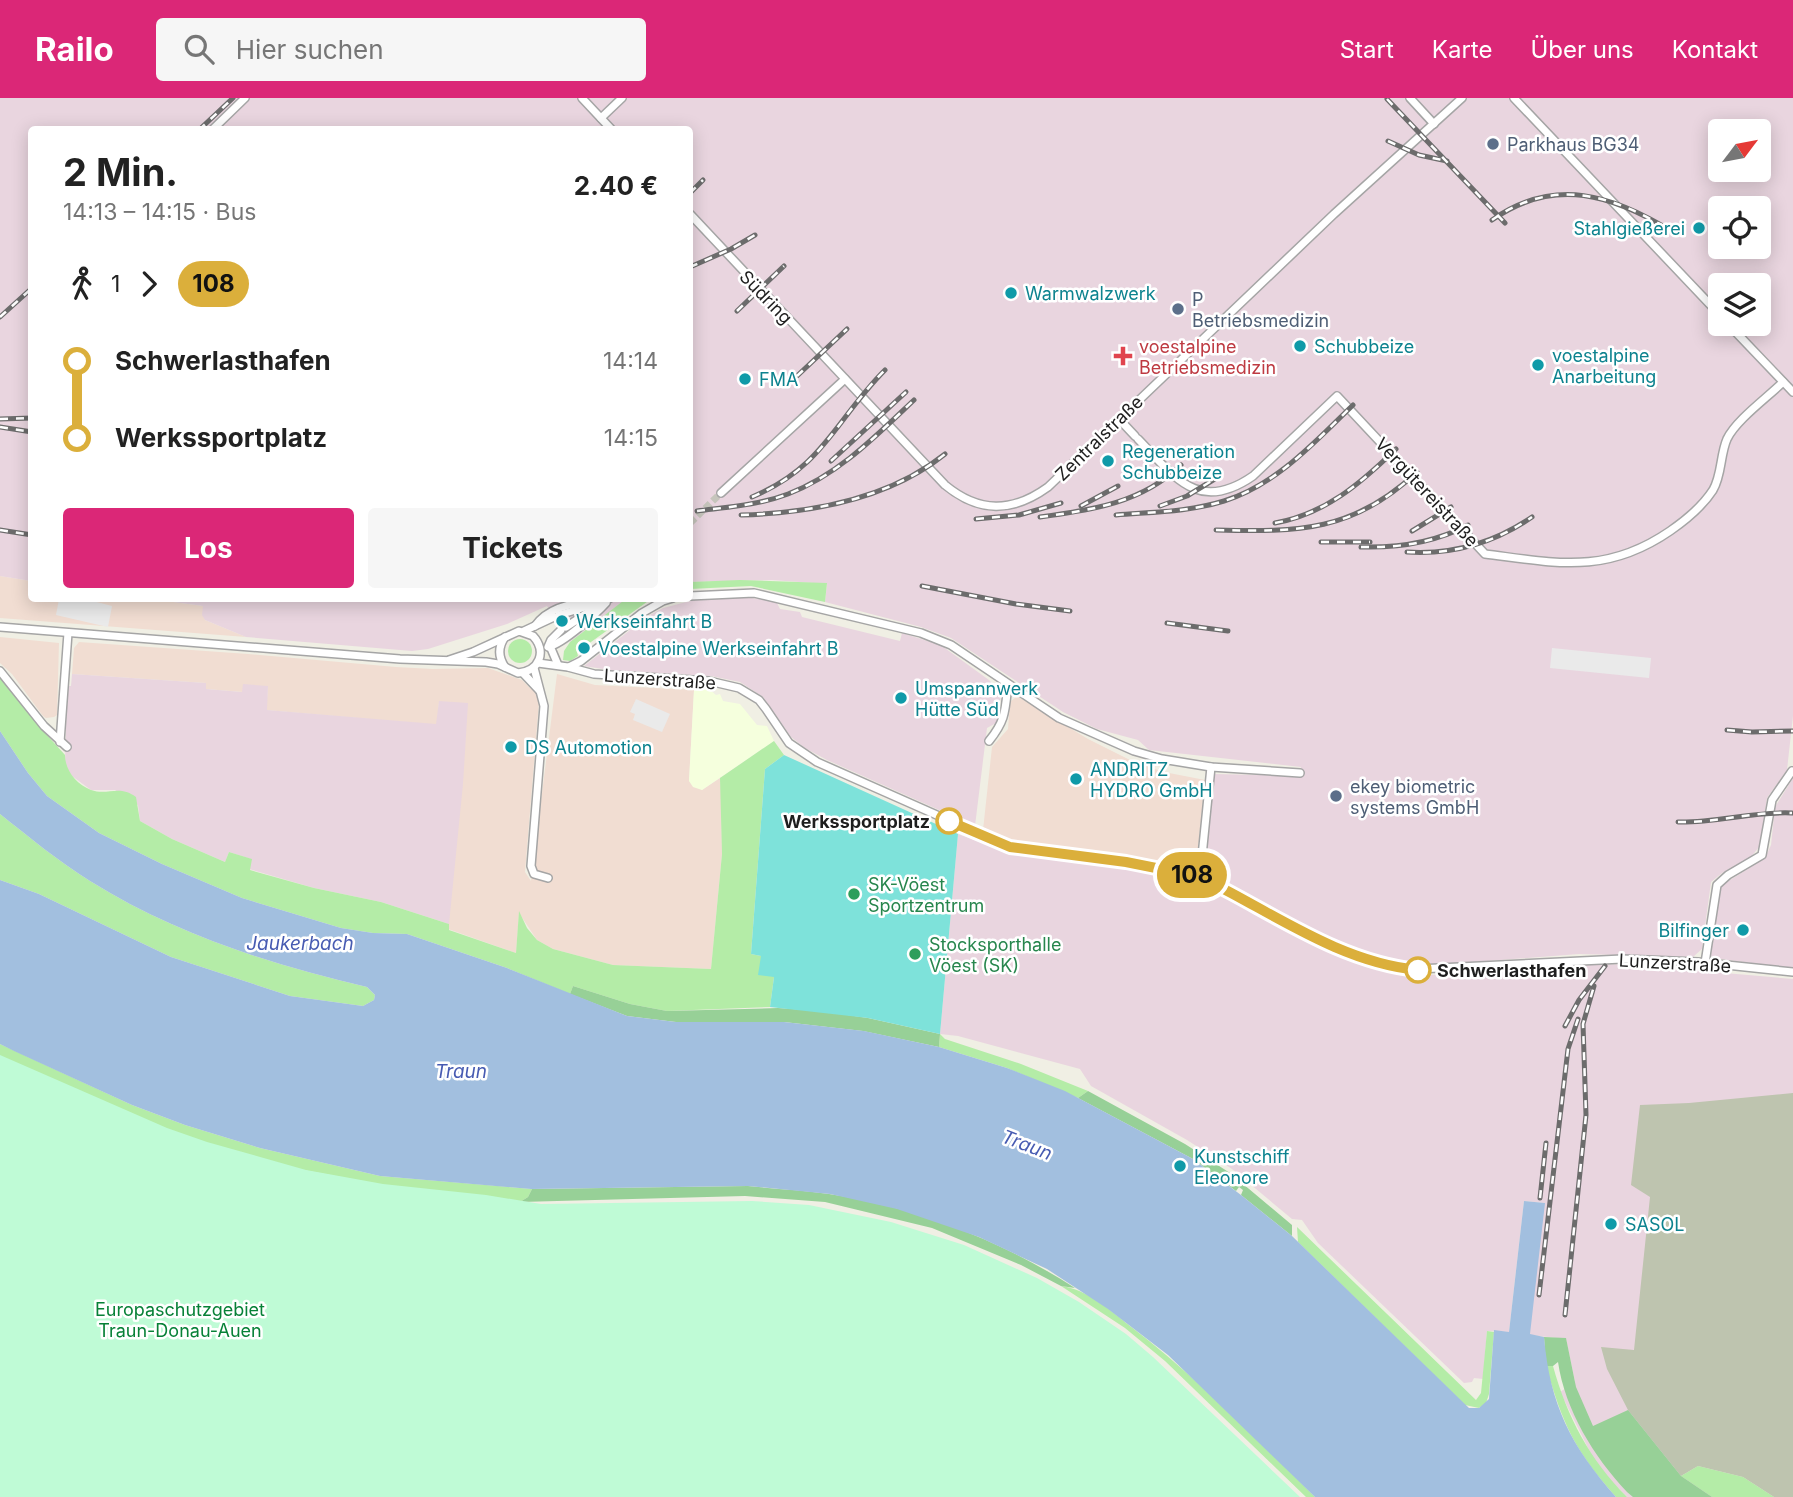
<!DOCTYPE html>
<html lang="de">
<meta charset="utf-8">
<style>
:root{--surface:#fff;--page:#f6f6f6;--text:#222;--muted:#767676;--accent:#db2777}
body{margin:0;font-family:Inter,sans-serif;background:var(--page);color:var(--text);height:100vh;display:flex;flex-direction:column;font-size:26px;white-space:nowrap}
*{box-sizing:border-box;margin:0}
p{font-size:23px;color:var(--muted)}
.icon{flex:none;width:38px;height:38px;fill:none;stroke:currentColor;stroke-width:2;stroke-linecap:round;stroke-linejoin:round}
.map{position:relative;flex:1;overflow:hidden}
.sheet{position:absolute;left:28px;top:28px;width:665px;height:476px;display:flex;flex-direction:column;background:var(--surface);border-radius:7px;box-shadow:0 4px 18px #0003}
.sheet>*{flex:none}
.badge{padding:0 14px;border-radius:23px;font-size:24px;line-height:46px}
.needle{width:46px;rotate:58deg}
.buttons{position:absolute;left:1708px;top:21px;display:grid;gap:14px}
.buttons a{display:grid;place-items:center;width:63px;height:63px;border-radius:7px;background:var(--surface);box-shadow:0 4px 18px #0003;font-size:35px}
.map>.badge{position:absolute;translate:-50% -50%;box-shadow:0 0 0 4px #fff}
.legs{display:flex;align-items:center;gap:10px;height:77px;padding:0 35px;font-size:23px}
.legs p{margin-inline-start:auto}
.summary{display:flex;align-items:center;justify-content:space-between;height:119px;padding:0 35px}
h1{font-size:38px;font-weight:700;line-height:52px}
.primary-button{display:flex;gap:14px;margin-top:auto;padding:14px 35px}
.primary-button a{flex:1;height:80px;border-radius:7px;background:var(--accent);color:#fff;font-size:28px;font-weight:700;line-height:80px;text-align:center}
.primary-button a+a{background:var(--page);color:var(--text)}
ul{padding:0 35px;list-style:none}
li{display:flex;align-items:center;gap:24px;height:77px;font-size:26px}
li i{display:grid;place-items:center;width:10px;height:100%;margin:0 9px;background:currentColor}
li i::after{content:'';width:18px;height:18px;margin:-9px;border:5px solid;border-radius:50%;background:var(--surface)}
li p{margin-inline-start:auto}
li:first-child i{background:linear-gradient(#0000 50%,currentColor 0)}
li:last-child i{background:linear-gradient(currentColor 50%,#0000 0)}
header{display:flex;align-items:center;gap:42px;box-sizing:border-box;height:98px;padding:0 35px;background:var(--accent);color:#fff}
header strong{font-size:33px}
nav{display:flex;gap:38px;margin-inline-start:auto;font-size:24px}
.search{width:490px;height:63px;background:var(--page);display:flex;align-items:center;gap:18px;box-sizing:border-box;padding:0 24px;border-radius:7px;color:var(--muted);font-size:26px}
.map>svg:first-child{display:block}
</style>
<header>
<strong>Railo</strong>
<div class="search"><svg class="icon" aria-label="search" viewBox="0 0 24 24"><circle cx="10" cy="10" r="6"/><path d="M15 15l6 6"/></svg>Hier suchen</div>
<nav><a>Start</a><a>Karte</a><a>Über uns</a><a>Kontakt</a></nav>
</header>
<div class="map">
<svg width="1793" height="1399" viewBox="0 0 1793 1399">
<rect width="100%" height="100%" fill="#f0efe4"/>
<!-- commercial -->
<g fill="#f1ddd2">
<polygon points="0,478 31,483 32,500 151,501 203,508 205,522 246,539 0,520"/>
<polygon points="0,539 59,545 57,617 54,619 46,620 43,618 12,576 0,565"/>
<polygon points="79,544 248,556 396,569 433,571 488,570 522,582 531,591 534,589 539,604 525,774 531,783 557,576 595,587 694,592 689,683 702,692 720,680 721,692 722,756 711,871 613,867 553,851 537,842 519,815 516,855 448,831 439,604 437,627 266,612 268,589 243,594 206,591 206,585 72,576 74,550"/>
<polygon points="1017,598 1088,641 1134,664 1164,674 1205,682 1196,770 1191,771 1142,761 1025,746 1005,742 983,732 992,649 1008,631 1010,604"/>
</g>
<!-- industrial -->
<g fill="#e9d5df" fill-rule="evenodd">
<path d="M0,0h1793v618l-6,54 -20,28 -7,48 -10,12 -28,15 -11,9 -9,67 -9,8 -114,-3 -156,12 -51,-9 -38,-16 -3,11 52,17 29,5 28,1 160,-11 94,2 19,6 80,7v518h-166l-17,-17 -18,-24 -32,-64 15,-10 -9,-43 -37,-4 15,-132 -20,-2 -15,131 -22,-1 -4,48 -9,-1 -2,4 -8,1 -146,-140 -16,-23 -10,-1 -60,-50 -45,-29 -96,-54 -11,-17 -122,-33 -18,-2 18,-200 55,20 150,19 28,8 139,71 3,-12 -112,-56 -10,-6 -6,-12 9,-92 86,2 1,-9 -152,-17 -11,-10 -41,-11 -34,-17 -112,-74 -30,-11 -96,-25 2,-18 -55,-4 -82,2v-452h-658l-1,451 -31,-5zM1720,33h39v39h-39zM1720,110h39v39h-39zM1720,187h39v39h-39z"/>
<polygon points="721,499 743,499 776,503 780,511 800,514 802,519 900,543 902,535 934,545 942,548 989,582 1001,595 998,624 987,630 975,728 827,662 805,650 791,639 763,599 740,584 711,578 616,573 584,568 648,518 663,510 694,502"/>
<polygon points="151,501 627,501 570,544 547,508 507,526 428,551 412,553 246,539 205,522 202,517 203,508"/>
<polygon points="72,576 206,585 206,591 242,594 243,586 268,588 267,612 436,626 439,603 468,605 463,686 449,826 381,804 314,790 249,771 251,761 229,754 225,764 172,741 140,723 138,707 115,692 91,692 72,678 65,667 67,588 71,588"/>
<polygon points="1793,680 1793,870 1712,860 1711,857 1719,789 1765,760 1771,747 1775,709"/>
</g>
<!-- education -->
<polygon fill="#f5ffdd" points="709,591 716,597 720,596 723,603 740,606 757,627 767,628 774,643 702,692 693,689 689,683 694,592"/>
<!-- construction -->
<polygon fill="#bec4af" points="1793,995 1793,1399 1774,1399 1743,1379 1698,1368 1681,1378 1628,1312 1607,1271 1601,1249 1634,1252 1650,1099 1631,1087 1640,1007 1689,1005"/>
<!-- grass -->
<g fill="#b4eca7">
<polygon points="740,482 827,485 825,504 751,488 690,491 690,484"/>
<polygon points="627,500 651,501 577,554 578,558 570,563 563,562 564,553 570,544"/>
<circle cx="520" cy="553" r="12"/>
<path d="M0,579l37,47 28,31c0,15 11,29 26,35 17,6 28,-6 45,7l4,24 32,18 53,23 4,-10 23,7 -2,11 64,18 67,14 68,22v6l67,23 3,-42 8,17 10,12 16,9 60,16 98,4 11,-115 -2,-76 54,-37 10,14 -19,14 -14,185 10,2 13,21 -4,30 -103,4 -37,-7 -57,-18 -3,8 -63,-26 -100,-34 -34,-1 -32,-5 -99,-30 -80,-34 -63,-31 -52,-37 -19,-23 -28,-42z"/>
<path d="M0,716c29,23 58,47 90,67 85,53 179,83 277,106l8,8 -1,5 -11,6 -73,-10 -119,-39 -132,-63 -39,-14z"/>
<polygon points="940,936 945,941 1021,966 1088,993 1078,1000 1007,970 939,949"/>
<polygon points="0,946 132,1007 185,1027 260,1050 380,1078 532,1091 528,1099 520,1104 458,1101 224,1057 0,965"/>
<polygon points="1297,1129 1476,1302 1481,1295 1487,1233 1494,1234 1489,1296 1486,1305 1479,1310 1465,1307 1298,1144"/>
<path d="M1061,1188c26,3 49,24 69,40 67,51 125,112 185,171h-9l-141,-136 -40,-33z"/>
<path d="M1546,1268h7c14,51 37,94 74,131h-11c-41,-46 -53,-72 -70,-131z"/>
<polygon points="1698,1368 1743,1379 1774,1399 1712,1399 1681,1378"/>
</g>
<!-- forest -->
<g fill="#97d097">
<polygon points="573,888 630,906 667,913 778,910 820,913 868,920 940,936 939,949 863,933 784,924 676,924 627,918 570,896"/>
<polygon points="1088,993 1185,1046 1230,1075 1292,1127 1292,1138 1241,1097 1243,1092 1239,1089 1236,1093 1193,1061 1078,1000"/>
<path d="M748,1088c27,3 55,4 81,8 87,13 173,47 246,94l-14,-2 -40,-21 -89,-37 -107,-26 -80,-6 -225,6 8,-5 4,-8z"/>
<path d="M1544,1239l22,1 10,49 17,39 35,-16 53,66 31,21h-79l-6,-5c-33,-35 -62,-82 -69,-130l-5,4h-7z"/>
</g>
<!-- park -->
<polygon fill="#bffbd6" points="0,957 167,1030 207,1044 306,1072 383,1086 486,1097 541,1106 752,1103 809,1107 891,1124 964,1147 1037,1180 1079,1204 1126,1236 1153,1259 1300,1399 0,1399"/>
<!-- pitch -->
<polygon fill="#7ee2da" points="784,657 958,736 940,936 868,920 770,909 774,879 758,877 761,858 751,856 765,671"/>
<!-- parking -->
<g fill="#eaeaea">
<polygon points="59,501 85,501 112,508 108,529 56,517"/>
<polygon points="1552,550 1651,560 1649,580 1550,570"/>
<polygon points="636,601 670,616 662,634 633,622 635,616 630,614"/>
</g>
<!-- water -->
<path fill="#a2bfdf" d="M0,633l28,42 19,23 52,37 63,31 80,34 99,30 32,5 34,1 100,34 120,48 49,6h108l80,9 75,16 68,21 58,23 128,68 48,36 51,41 177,172h10l10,-9 5,-69 15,2 15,-131 21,2 -15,131 14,3c6,68 27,109 72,160h-301l-147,-142 -60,-46 -61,-40 -68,-32 -82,-28 -67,-15 -82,-8 -217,3 -151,-13 -120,-28 -75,-23 -53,-20 -118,-54 -14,-7v-164l39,14 132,63 119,39 73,10 11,-6 1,-5 -8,-8c-98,-23 -192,-53 -277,-106 -32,-20 -61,-44 -90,-67z"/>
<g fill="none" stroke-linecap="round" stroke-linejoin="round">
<!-- street-tunnel -->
<polyline stroke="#c6c5bc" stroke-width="7" stroke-dasharray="7 3.5" stroke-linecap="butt" points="690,425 721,395"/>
<defs>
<g id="street">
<polyline points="582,0 612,32"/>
<polyline points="1410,0 1434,26"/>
<polyline points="1514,0 1720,217"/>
<polyline points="601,20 622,0"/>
<polyline points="212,32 245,0"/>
<path d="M690,116l255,271c34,28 67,28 103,2l286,-273 128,-116"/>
<polyline points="1728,226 1793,294"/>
<polyline points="1119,321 1135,338"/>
<path d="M1138,341c37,38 60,75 115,37l84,-80 148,158c72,9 121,21 185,-23 16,-11 32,-24 43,-41 9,-15 7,-35 14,-51 9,-19 41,-42 56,-57"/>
<polyline points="721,395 845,281"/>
<polyline points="690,498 754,495 921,535 951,547 1059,620 1134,653 1162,661 1211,669 1300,675"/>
<polyline points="559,517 592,507"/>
<path d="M535,528c14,-20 42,-24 64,-24"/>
<path d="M0,529l400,32 86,3 12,2 20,9c22,-2 29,-22 15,-37l-14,-5 -46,21 -24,8"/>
<polyline points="566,529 610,500"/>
<polyline points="524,533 554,519"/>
<path d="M505,539c-7,10 -7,20 0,30"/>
<polyline points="548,549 551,542 561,532"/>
<polyline points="538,565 568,569 594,576 709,583 739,590 759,602 766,611 789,645 817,664 1000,745 1029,752 1126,764 1196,778 1203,775"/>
<path d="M558,567l-8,-19c12,-2 47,-33 56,-43"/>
<polyline points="569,569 581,563 642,515 663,503 673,500"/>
<polyline points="534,570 544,608 531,768 534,776 548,780"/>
<polyline points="0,573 44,628 67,649"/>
<polyline points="523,575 539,592"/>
<path d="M989,643c17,-21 16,-30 19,-57"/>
<polyline points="60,644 68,535"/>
<path d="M1211,669l-10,99 5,12 14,9c63,33 126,76 198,82l204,-10 76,3 95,10"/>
<polyline points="1705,865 1717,787 1728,777 1762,757 1772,702 1792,673"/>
</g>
</defs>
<!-- street casing -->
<use href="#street" stroke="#a5a5a5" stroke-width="10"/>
<!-- street -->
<use href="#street" stroke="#fff" stroke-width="7"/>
<defs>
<g id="rail">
<polyline points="1387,1 1505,125"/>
<polyline points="199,32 233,0"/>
<polyline points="1388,43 1419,57 1447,63"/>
<polyline points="690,95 703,82"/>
<path d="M1492,122c63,-44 121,-25 181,12"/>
<polyline points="690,169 731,151 755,137"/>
<polyline points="737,213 784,168"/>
<polyline points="0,219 32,190"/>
<polyline points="797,278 847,231"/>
<polyline points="0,321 32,320"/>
<polyline points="0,329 32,334"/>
<polyline points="831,363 906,294"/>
<path d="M752,399c72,-30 83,-77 133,-127"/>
<polyline points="1081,408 1118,388"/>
<polyline points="1160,408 1187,398 1218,379"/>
<path d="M697,413c31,-4 62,-6 91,-17 50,-19 87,-57 126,-94"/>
<path d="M741,417c70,-2 148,-16 204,-61"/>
<path d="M1116,417c35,-3 73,-3 108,-14 52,-16 91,-59 129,-96"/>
<path d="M1040,419c52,-7 102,-14 141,-52"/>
<polyline points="976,421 1019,417 1061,405"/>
<path d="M1275,425c50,-9 85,-39 121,-74"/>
<polyline points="0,432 32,437"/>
<path d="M1216,432c83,2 137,2 201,-58"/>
<polyline points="1412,433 1451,409"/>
<polyline points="1321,444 1370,444"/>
<path d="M1361,449c37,1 73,-4 107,-22"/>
<path d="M1407,454c47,3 87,-9 125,-35"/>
<polyline points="922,488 1016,506 1070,513"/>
<polyline points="1167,525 1228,533"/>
<polyline points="1727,632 1752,634 1793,633"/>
<path d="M1678,724c39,1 75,-11 114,-9"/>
<polyline points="1565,928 1579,902 1605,868"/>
<polyline points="1540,1100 1546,1045"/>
<polyline points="1539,1197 1568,951 1578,921"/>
<polyline points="1565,1217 1586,1017 1583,926 1594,888"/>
</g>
</defs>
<!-- rail casing -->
<use href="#rail" stroke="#6c6c6c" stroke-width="5"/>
<!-- rail -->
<use href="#rail" stroke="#fff" stroke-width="2.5" stroke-dasharray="8" stroke-linecap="butt"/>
</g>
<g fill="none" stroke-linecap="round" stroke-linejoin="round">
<defs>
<path id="line-1" d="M949,723l61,26 116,15 70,14 7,-3 17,14c63,33 126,76 198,83"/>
</defs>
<!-- line-1 casing -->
<use href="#line-1" stroke="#fff" stroke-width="16"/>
<!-- line-1 -->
<use href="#line-1" stroke="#dbaf3b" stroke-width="10"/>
</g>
<!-- markers -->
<g fill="#5c6f8a" stroke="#fff" stroke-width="2.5">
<circle cx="1493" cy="46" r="7"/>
<circle cx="1178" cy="211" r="7"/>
<circle cx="1336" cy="698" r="7"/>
</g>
<g fill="#0f9aa8" stroke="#fff" stroke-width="2.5">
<circle cx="1699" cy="130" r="7"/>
<circle cx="1011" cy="195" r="7"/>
<circle cx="1300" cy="248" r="7"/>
<circle cx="1538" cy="267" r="7"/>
<circle cx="745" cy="281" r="7"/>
<circle cx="1108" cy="363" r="7"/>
<circle cx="562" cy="523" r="7"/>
<circle cx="584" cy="550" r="7"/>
<circle cx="901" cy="600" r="7"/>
<circle cx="511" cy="649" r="7"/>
<circle cx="1076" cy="681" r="7"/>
<circle cx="1743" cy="832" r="7"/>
<circle cx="1180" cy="1068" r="7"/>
<circle cx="1611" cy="1126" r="7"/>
</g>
<path fill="#e0444e" stroke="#fff" stroke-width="2.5" d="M1119.5 247.5h7v7h7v7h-7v7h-7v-7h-7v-7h7z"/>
<g fill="#fff" stroke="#dbaf3b" stroke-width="3.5">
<circle cx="949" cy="723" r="12"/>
<circle cx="1418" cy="872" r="12"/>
</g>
<g fill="#2e9e5b" stroke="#fff" stroke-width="2.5">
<circle cx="854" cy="796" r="7"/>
<circle cx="915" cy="856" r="7"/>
</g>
<g text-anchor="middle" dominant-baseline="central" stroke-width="5" stroke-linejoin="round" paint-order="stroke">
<!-- service labels -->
<g font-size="18" fill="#4e5e75" stroke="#fff" text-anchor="start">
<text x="1507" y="46">Parkhaus BG34</text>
<text x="1192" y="201">P<tspan x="1192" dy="21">Betriebsmedizin</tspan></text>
<text x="1350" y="688">ekey biometric<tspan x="1350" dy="21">systems GmbH</tspan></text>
</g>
<!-- culture labels -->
<g font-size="18" fill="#0d838f" stroke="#fff" text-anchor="start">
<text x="1685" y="130" text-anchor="end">Stahlgießerei</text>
<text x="1025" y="195">Warmwalzwerk</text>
<text x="1314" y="248">Schubbeize</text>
<text x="1552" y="257">voestalpine<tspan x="1552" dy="21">Anarbeitung</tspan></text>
<text x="759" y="281">FMA</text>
<text x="1122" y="353">Regeneration<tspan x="1122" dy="21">Schubbeize</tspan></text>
<text x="576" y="523">Werkseinfahrt B</text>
<text x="598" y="550">Voestalpine Werkseinfahrt B</text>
<text x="915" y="590">Umspannwerk<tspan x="915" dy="21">Hütte Süd</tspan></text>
<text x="525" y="649">DS Automotion</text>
<text x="1090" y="671">ANDRITZ<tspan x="1090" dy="21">HYDRO GmbH</tspan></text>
<text x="1729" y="832" text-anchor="end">Bilfinger</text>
<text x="1194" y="1058">Kunstschiff<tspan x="1194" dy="21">Eleonore</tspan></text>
<text x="1625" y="1126">SASOL</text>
</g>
<!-- street labels -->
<g font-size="18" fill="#1e1e1e" stroke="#fff">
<text transform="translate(766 199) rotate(46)">Südring</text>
<text transform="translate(1099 340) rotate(-44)">Zentralstraße</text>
<text transform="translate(1427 394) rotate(47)">Vergütereistraße</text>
<text transform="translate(660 581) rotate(4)">Lunzerstraße</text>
<text transform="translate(1675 865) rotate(3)">Lunzerstraße</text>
</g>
<!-- health labels -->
<g font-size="18" fill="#be3a42" stroke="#fff" text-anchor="start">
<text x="1139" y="248">voestalpine<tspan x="1139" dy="21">Betriebsmedizin</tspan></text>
</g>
<!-- stop labels -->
<g font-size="18" font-weight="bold" fill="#1e1e1e" stroke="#fff" text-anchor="end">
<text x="930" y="723">Werkssportplatz</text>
<text x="1437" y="872" text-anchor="start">Schwerlasthafen</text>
</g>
<!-- leisure labels -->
<g font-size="18" fill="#27864d" stroke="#fff" text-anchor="start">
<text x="868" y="786">SK-Vöest<tspan x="868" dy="21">Sportzentrum</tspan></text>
<text x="929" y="846">Stocksporthalle<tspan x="929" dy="21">Vöest (SK)</tspan></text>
</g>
<!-- park labels -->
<g font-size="18" fill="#078137" stroke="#fff">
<text x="180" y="1211">Europaschutzgebiet<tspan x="180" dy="21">Traun-Donau-Auen</tspan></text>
</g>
<!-- water labels -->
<g font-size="19" font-style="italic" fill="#475bb2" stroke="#fff">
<text x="300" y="845">Jaukerbach</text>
<text x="461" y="973">Traun</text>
<text transform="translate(1027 1047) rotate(21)">Traun</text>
</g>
</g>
</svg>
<div class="buttons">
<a><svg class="needle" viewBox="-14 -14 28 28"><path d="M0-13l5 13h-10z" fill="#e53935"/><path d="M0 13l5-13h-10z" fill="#767676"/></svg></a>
<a><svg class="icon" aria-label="locate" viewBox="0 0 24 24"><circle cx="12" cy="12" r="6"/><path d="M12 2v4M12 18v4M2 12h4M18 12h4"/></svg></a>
<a><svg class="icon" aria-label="layers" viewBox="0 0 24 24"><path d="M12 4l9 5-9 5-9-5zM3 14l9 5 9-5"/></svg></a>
</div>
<b class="badge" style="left:1192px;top:777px;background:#dbaf3b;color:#111">108</b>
<section class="sheet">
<div class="summary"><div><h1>2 Min.</h1><p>14:13 – 14:15 · Bus</p></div><b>2.40 €</b></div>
<div class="legs"><svg class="icon" aria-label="walk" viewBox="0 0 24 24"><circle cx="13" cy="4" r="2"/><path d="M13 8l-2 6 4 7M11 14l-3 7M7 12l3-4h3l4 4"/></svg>1<svg class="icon" aria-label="forward" viewBox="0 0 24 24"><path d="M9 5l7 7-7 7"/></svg><b class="badge" style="background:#dbaf3b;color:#111">108</b></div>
<ul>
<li><i style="color:#dbaf3b"></i><b>Schwerlasthafen</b><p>14:14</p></li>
<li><i style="color:#dbaf3b"></i><b>Werkssportplatz</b><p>14:15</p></li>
</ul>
<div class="primary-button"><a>Los</a><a>Tickets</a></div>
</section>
</div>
